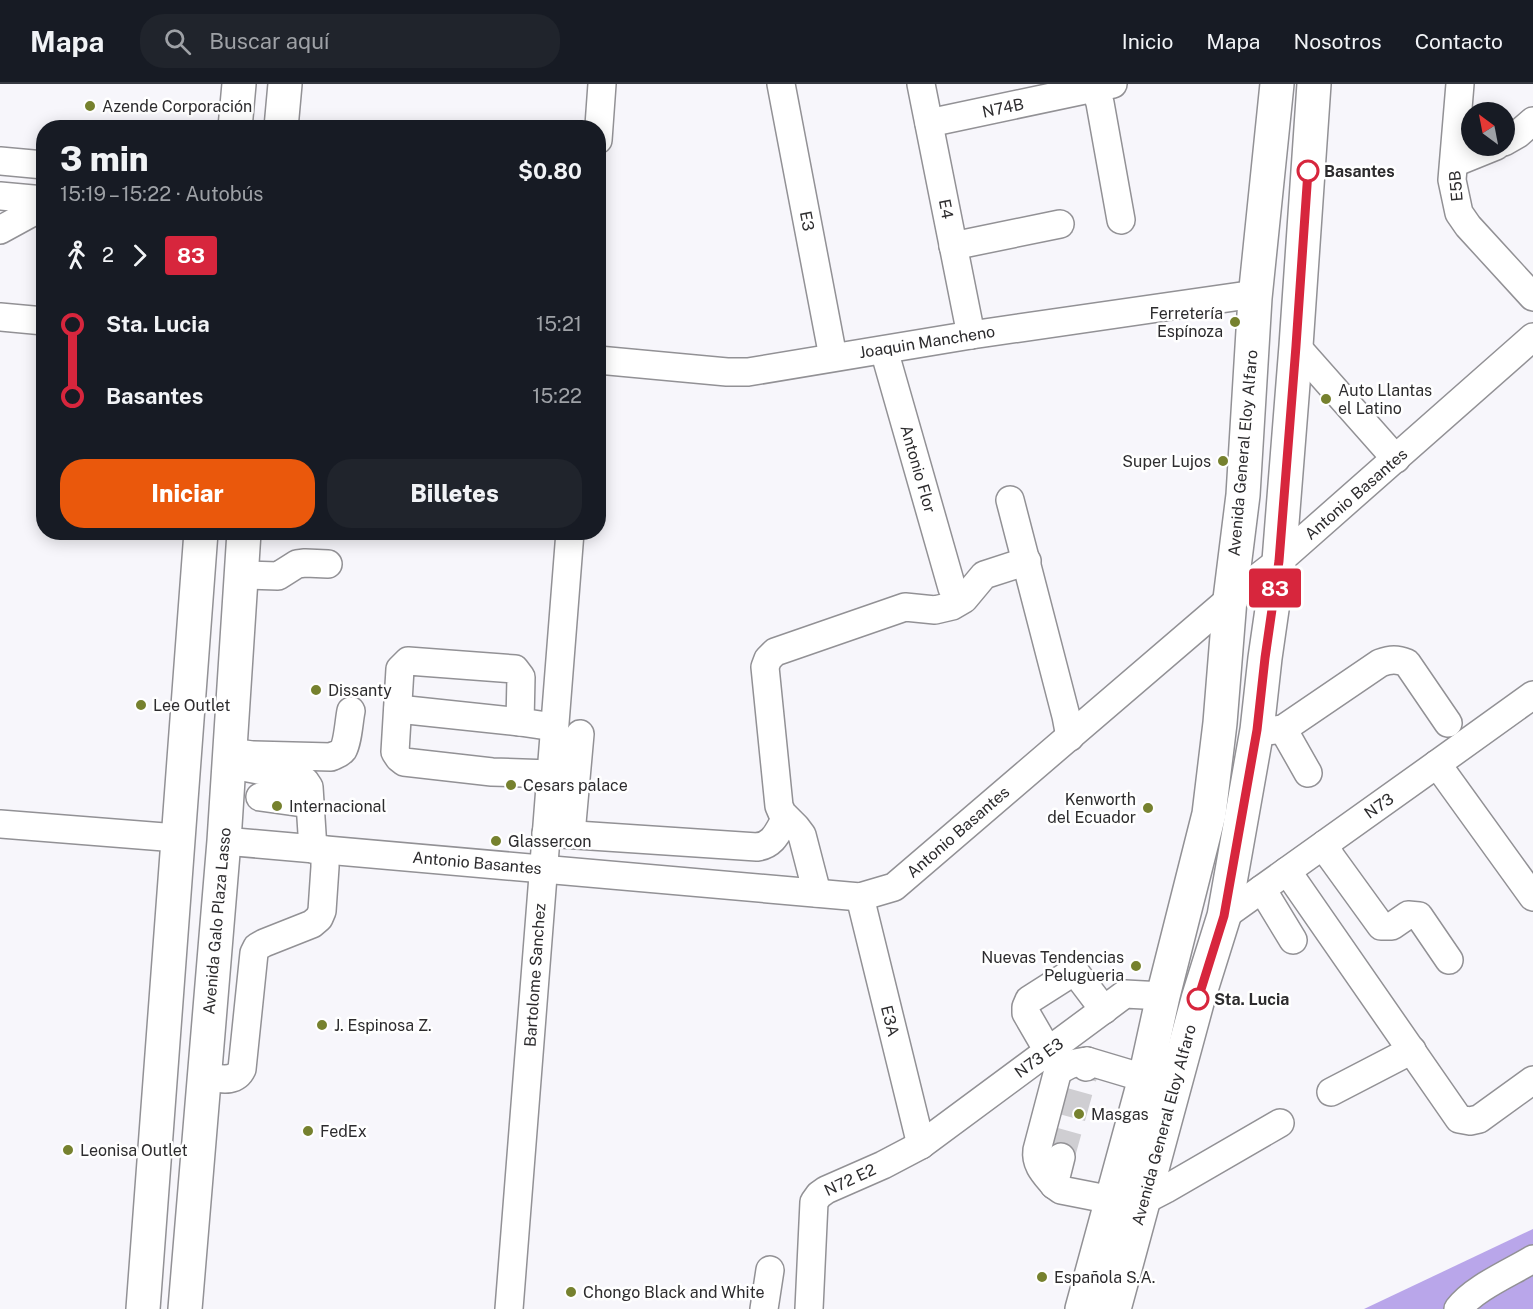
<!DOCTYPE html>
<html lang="es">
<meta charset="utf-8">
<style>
:root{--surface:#171b24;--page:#20242c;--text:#f1f3f6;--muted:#9ea1a6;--line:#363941;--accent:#ea580c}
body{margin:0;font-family:"Public Sans",sans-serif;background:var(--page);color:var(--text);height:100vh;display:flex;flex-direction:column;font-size:22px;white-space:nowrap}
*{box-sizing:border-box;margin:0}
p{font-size:20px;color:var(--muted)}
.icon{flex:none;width:33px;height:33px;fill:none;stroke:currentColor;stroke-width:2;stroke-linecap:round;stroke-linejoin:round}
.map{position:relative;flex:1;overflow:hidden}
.details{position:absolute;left:36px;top:36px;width:570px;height:420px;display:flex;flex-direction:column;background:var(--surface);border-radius:24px;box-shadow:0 3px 15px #0003}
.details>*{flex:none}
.badge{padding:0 12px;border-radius:4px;font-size:21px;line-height:39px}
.needle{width:39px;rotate:328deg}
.controls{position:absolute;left:1461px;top:18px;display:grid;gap:12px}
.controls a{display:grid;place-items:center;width:54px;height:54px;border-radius:50%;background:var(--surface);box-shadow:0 3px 15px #0003;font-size:30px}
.map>.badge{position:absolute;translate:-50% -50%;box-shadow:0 0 0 3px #fff}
.legs{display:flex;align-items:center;gap:9px;height:66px;padding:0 24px;font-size:20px}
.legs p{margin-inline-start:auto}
.summary{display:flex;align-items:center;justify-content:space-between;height:102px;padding:0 24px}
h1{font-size:33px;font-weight:800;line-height:45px}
.button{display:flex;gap:12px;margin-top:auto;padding:12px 24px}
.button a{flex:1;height:69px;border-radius:24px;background:var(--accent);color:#fff;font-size:24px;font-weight:800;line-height:69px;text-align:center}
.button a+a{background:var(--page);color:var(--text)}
ul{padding:0 24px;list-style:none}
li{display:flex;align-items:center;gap:21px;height:72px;font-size:22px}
li i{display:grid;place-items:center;width:9px;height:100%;margin:0 8px;background:currentColor}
li i::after{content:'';width:15px;height:15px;margin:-8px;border:4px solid;border-radius:50%;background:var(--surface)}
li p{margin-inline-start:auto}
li:first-child i{background:linear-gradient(#0000 50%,currentColor 0)}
li:last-child i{background:linear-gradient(currentColor 50%,#0000 0)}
header{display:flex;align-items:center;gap:36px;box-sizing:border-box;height:84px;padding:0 30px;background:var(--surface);border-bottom:2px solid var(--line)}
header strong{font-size:28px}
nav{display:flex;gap:33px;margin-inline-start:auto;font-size:21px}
.search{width:420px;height:54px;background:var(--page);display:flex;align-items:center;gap:15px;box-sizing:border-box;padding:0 21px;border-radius:24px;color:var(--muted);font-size:22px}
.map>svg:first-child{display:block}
</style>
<header>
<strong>Mapa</strong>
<div class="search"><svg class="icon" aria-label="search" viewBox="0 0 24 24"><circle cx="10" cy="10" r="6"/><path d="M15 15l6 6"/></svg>Buscar aquí</div>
<nav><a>Inicio</a><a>Mapa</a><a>Nosotros</a><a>Contacto</a></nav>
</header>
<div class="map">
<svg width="1533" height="1225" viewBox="0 0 1533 1225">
<rect width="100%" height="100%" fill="#f7f6fb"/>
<!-- forest -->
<polygon fill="#b9a6ea" points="1533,1145 1533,1225 1364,1225"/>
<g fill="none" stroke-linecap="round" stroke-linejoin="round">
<!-- minor-tunnel -->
<polyline stroke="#cfced2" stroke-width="27" stroke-dasharray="27 14" stroke-linecap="butt" points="1061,1073 1086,983"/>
<defs>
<g id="minor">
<polyline points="781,0 833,273"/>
<polyline points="921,0 971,251"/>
<polyline points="1460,0 1452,96 1459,129 1468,142 1533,213"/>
<polyline points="1095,4 1100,19 1121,136"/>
<polyline points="929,39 1113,0"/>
<polyline points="598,56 602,0"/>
<polyline points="1504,58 1518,50 1533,37"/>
<polyline points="0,77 44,81"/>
<polyline points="1454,79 1496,62"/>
<polyline points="0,112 44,116"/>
<polyline points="0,146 44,122"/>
<polyline points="953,162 1060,140"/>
<polyline points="0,233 44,237"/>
<polyline points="1296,262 1396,375"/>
<polyline points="884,266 952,504"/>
<polyline points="598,276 727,288 748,288 971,251 1255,210"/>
<polyline points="1010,416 1066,632 1070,653"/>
<polyline points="241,491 278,492 297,480 305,479 328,480"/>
<polyline points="398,625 520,638"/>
<polyline points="1283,645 1308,689"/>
<path d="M1257,646l10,1 16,-2 97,-66c11,-4 17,-4 27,0l41,60"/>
<path d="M230,668l22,3 79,2c4,-2 9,-3 12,-7 5,-8 6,-30 8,-39"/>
<polyline points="1437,680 1533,813"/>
<polyline points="248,684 299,694 305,697 309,703 313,765"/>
<polyline points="551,690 492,688 404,678 399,674 395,668 400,585 408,577 515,585 521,593 520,638 554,643"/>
<polyline points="260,713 310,720"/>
<polyline points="0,740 177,754"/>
<path d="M546,749l211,14c17,-2 21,-16 29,-29"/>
<polyline points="571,750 580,650"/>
<polyline points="224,757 860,813 894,803 1230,515 1279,477 1533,253"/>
<polyline points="1325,760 1331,773 1381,842 1392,842 1408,831 1419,832 1449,876"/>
<polyline points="1287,787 1459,1035 1470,1037 1479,1035 1533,996"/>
<polyline points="1262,805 1293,856"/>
<polyline points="817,809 802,751 796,743 782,729 779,722 765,583 768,575 775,568 905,523 935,526 952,522 964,515 984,491 1027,477"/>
<polyline points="860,813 921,1061"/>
<polyline points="1224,832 1437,680 1533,611"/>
<polyline points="1048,967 1026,929 1026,923 1029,916 1073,888 1076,889 1104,926"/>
<polyline points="1086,983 1087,977 1164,1000"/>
<path d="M205,993c13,1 30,7 37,-8l12,-116 3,-6 7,-4 48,-19 7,-6 3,-7 3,-44v-17"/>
<polyline points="1331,1008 1412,966"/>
<polyline points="1061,1073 1054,1101 1061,1106 1112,1116 1143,1117 1166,1105 1280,1039"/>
<path d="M1054,1101c-9,-11 -19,-20 -17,-35l20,-76c8,-10 18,-11 30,-13"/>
<polyline points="509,1225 570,448"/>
<polyline points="764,1225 770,1186"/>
<polyline points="809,1225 814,1118 819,1111 826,1106 883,1081 921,1061 1125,910 1163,912"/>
<path d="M1458,1225c16,-21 52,-36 75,-50"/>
</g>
<g id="major">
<polyline points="235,44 239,0"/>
<polyline points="281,44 285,0"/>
<polyline points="143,1225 201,448"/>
<polyline points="185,1225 224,757 244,448"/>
<polyline points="1082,1225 1145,994 1163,912 1209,730 1220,639 1230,515 1243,411 1255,214 1277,0"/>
<polyline points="1114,1225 1198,915 1224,832 1257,646 1265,574 1279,477 1296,262 1314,0"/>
</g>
</defs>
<!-- minor casing -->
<use href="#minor" stroke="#929195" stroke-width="30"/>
<!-- major casing -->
<use href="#major" stroke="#929195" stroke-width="36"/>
<!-- minor -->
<use href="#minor" stroke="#fff" stroke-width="27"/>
<!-- major -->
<use href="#major" stroke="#fff" stroke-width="33"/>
</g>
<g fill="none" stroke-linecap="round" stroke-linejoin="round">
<defs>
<polyline id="line-1" points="1198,915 1224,832 1257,646 1265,574 1279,477 1296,262 1308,87"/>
</defs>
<!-- line-1 casing -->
<use href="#line-1" stroke="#fff" stroke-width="14"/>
<!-- line-1 -->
<use href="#line-1" stroke="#d7263d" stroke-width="9"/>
</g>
<!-- markers -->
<g fill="#76812e" stroke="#fff" stroke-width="2">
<circle cx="90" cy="22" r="6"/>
<circle cx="1235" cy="238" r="6"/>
<circle cx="1326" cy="315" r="6"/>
<circle cx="1223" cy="377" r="6"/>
<circle cx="316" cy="606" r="6"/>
<circle cx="141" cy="621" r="6"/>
<circle cx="511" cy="701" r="6"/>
<circle cx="277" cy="722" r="6"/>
<circle cx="1148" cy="724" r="6"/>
<circle cx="496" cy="757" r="6"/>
<circle cx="1136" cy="882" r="6"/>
<circle cx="322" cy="941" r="6"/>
<circle cx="1079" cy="1030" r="6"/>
<circle cx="308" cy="1047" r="6"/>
<circle cx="68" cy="1066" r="6"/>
<circle cx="1042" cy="1193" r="6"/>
<circle cx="571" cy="1208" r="6"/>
</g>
<g fill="#fff" stroke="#d7263d" stroke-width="3">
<circle cx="1308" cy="87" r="10"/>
<circle cx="1198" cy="915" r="10"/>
</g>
<g text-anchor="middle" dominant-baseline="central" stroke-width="5" stroke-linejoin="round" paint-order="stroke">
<!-- poi labels -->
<g font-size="16" fill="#2d2c2e" stroke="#fff" text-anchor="start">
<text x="102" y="22">Azende Corporación</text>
<text x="1223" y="229" text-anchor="end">Ferretería<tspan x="1223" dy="18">Espínoza</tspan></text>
<text x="1338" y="306">Auto Llantas<tspan x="1338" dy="18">el Latino</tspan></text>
<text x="1211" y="377" text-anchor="end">Super Lujos</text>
<text x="328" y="606">Dissanty</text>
<text x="153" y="621">Lee Outlet</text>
<text x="523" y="701">Cesars palace</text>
<text x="1136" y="715" text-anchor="end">Kenworth<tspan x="1136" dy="18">del Ecuador</tspan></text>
<text x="289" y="722">Internacional</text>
<text x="508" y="757">Glassercon</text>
<text x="1124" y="873" text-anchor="end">Nuevas Tendencias<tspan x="1124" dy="18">Pelugueria</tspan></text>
<text x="334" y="941">J. Espinosa Z.</text>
<text x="1091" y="1030">Masgas</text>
<text x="320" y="1047">FedEx</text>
<text x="80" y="1066">Leonisa Outlet</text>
<text x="1054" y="1193">Española S.A.</text>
<text x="583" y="1208">Chongo Black and White</text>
</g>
<!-- street labels -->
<g font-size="16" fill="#2d2c2e" stroke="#fff">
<text transform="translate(1003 24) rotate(-12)">N74B</text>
<text transform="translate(1456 102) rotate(-95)">E5B</text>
<text transform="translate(946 125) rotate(79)">E4</text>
<text transform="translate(807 137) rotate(79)">E3</text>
<text transform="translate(927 258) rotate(-9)">Joaquin Mancheno</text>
<text transform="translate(1243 369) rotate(-85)">Avenida General Eloy Alfaro</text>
<text transform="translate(918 385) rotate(74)">Antonio Flor</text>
<text transform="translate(1356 410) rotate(-41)">Antonio Basantes</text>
<text transform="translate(1379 722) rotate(-35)">N73</text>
<text transform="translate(958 748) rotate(-41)">Antonio Basantes</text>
<text transform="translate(477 779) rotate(5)">Antonio Basantes</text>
<text transform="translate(217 837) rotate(-85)">Avenida Galo Plaza Lasso</text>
<text transform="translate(535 891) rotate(-86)">Bartolome Sanchez</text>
<text transform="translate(890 937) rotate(76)">E3A</text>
<text transform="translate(1039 974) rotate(-36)">N73 E3</text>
<text transform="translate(1164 1041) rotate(-75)">Avenida General Eloy Alfaro</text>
<text transform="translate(850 1096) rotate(-25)">N72 E2</text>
</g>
<!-- stop labels -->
<g font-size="16" font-weight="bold" fill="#2d2c2e" stroke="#fff" text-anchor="start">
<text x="1324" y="87">Basantes</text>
<text x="1214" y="915">Sta. Lucia</text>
</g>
</g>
</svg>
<div class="controls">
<a><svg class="needle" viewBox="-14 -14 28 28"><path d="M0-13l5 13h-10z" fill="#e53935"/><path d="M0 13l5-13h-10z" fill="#9ea1a6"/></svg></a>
</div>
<b class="badge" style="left:1275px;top:504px;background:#d7263d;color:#fff">83</b>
<section class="details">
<div class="summary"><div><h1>3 min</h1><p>15:19 – 15:22 · Autobús</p></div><b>$0.80</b></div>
<div class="legs"><svg class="icon" aria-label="walk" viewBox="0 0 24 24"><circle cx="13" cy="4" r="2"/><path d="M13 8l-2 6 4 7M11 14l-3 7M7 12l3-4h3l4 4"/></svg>2<svg class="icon" aria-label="forward" viewBox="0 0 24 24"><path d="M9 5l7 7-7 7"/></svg><b class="badge" style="background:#d7263d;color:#fff">83</b></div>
<ul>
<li><i style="color:#d7263d"></i><b>Sta. Lucia</b><p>15:21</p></li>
<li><i style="color:#d7263d"></i><b>Basantes</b><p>15:22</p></li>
</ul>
<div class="button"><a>Iniciar</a><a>Billetes</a></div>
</section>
</div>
